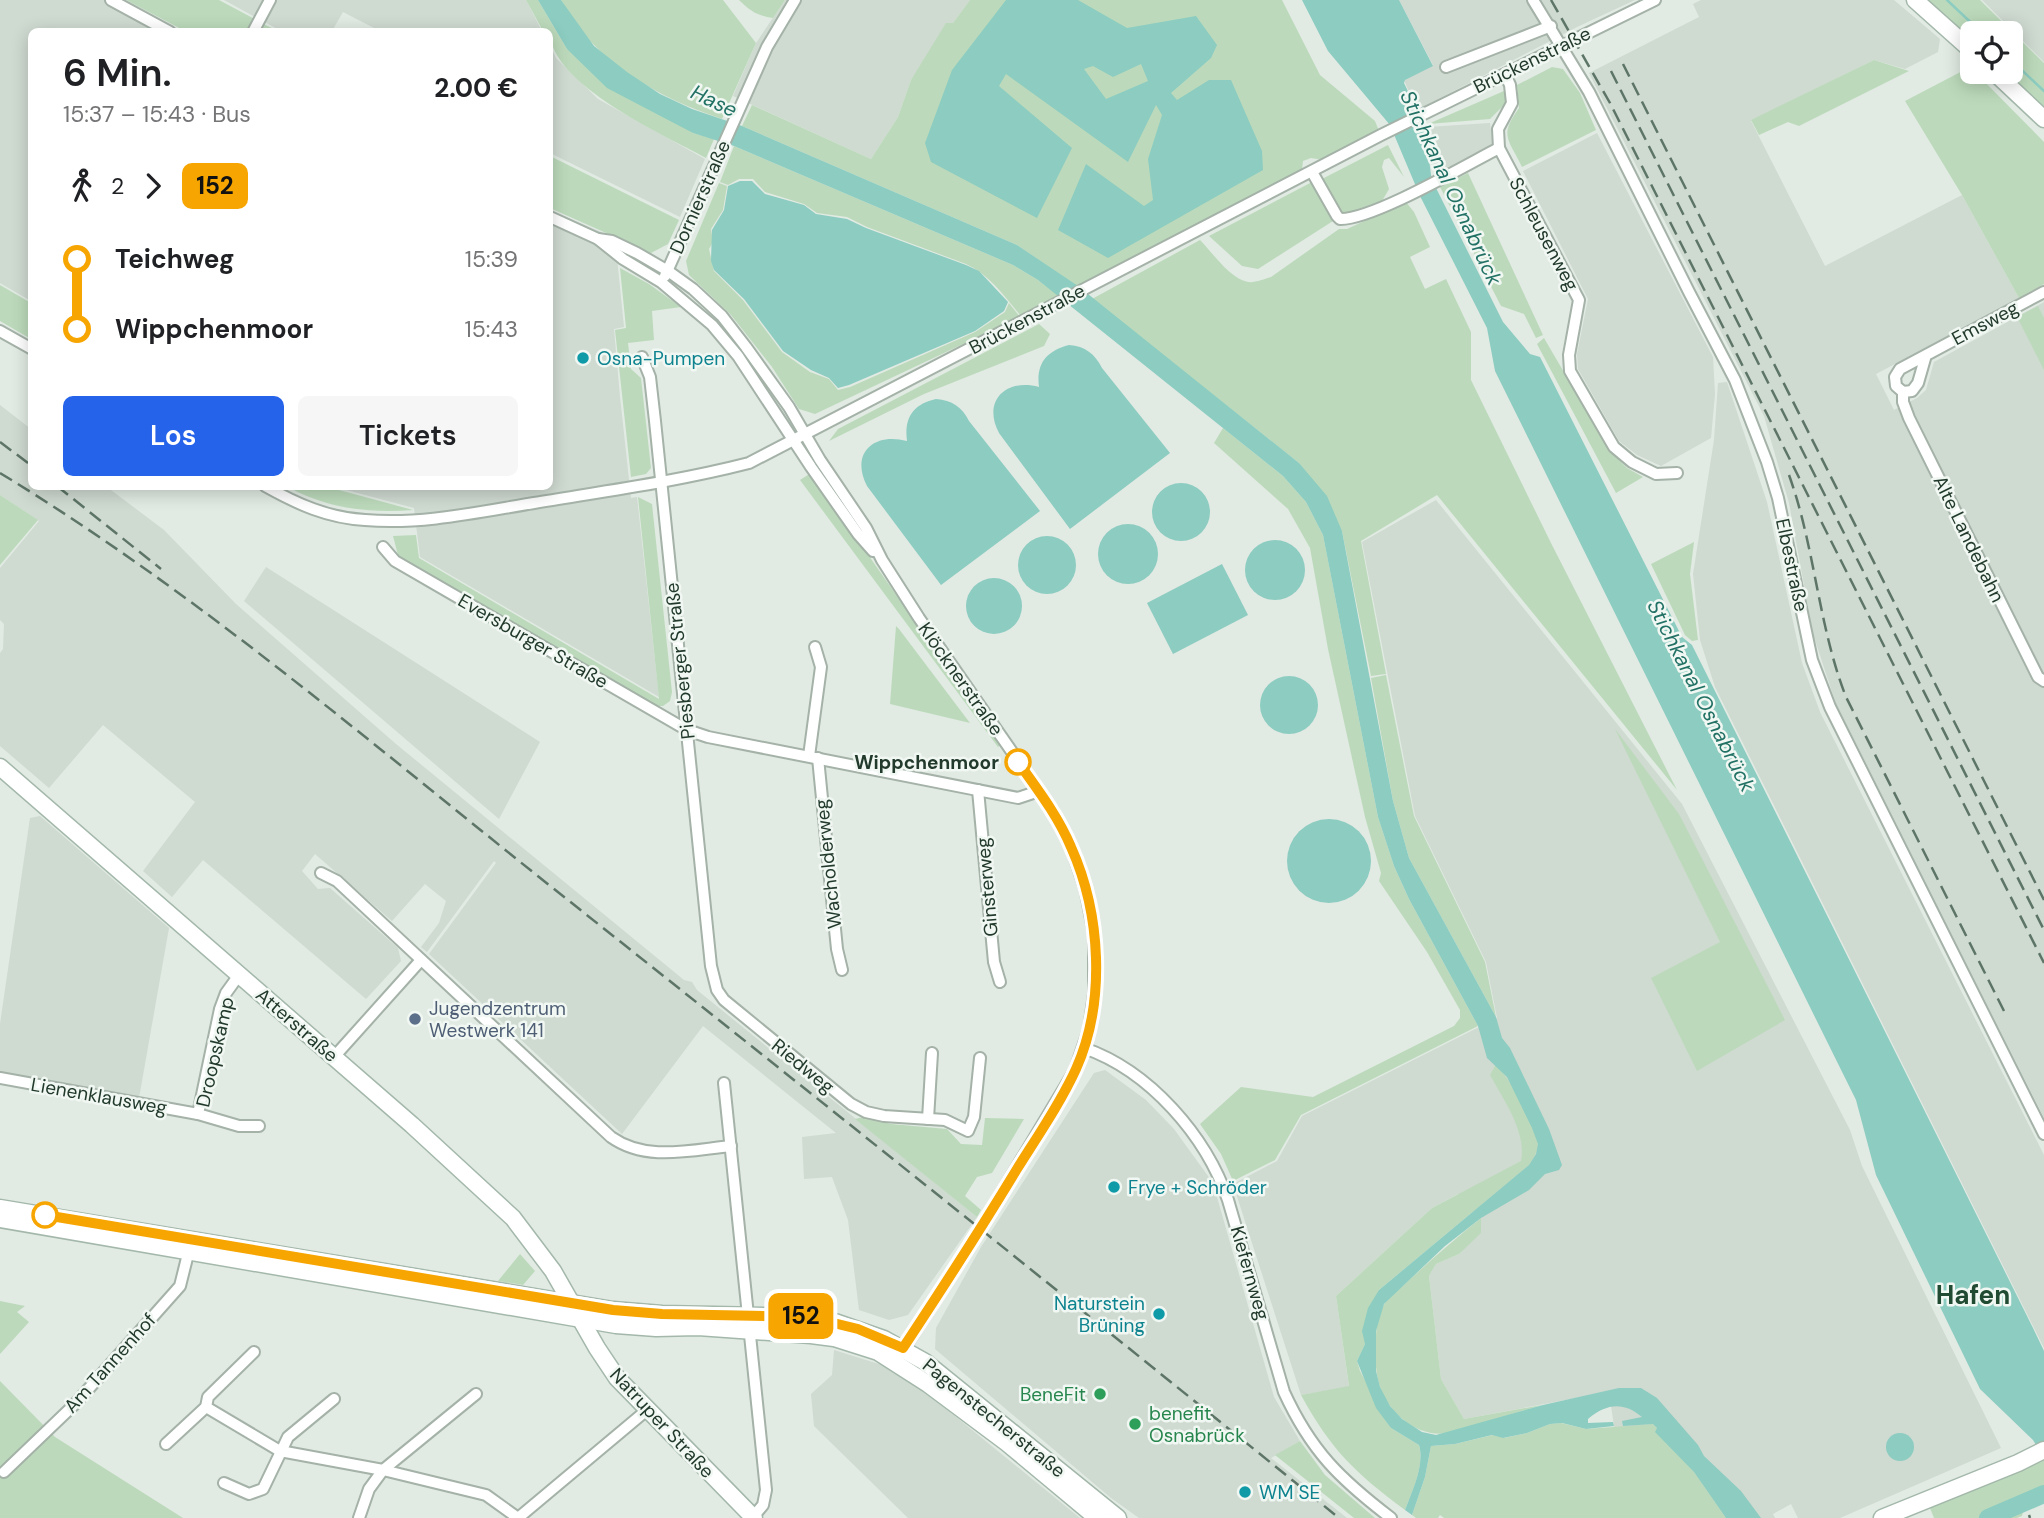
<!DOCTYPE html>
<html lang="de">
<meta charset="utf-8">
<style>
:root{--surface:#fff;--page:#f6f6f6;--text:#202124;--muted:#757577;--accent:#2563eb}
body{margin:0;font-family:"DM Sans",sans-serif;background:var(--page);color:var(--text);height:100vh;display:flex;flex-direction:column;font-size:26px;white-space:nowrap}
*{box-sizing:border-box;margin:0}
p{font-size:23px;color:var(--muted)}
.icon{flex:none;width:38px;height:38px;fill:none;stroke:currentColor;stroke-width:2;stroke-linecap:round;stroke-linejoin:round}
.map{position:relative;flex:1;overflow:hidden}
.drawer{position:absolute;left:28px;top:28px;width:525px;height:462px;display:flex;flex-direction:column;background:var(--surface);border-radius:10px;box-shadow:0 4px 18px #0003}
.drawer>*{flex:none}
.badge{padding:0 14px;border-radius:10px;font-size:24px;line-height:46px}
.fabs{position:absolute;left:1960px;top:21px;display:grid;gap:14px}
.fabs a{display:grid;place-items:center;width:63px;height:63px;border-radius:10px;background:var(--surface);box-shadow:0 4px 18px #0003;font-size:35px}
.map>.badge{position:absolute;translate:-50% -50%;box-shadow:0 0 0 4px #fff}
.legs{display:flex;align-items:center;gap:10px;height:77px;padding:0 35px;font-size:23px}
.legs p{margin-inline-start:auto}
.headline{display:flex;align-items:center;justify-content:space-between;height:119px;padding:0 35px}
h1{font-size:38px;font-weight:600;line-height:52px}
.button{display:flex;gap:14px;margin-top:auto;padding:14px 35px}
.button a{flex:1;height:80px;border-radius:10px;background:var(--accent);color:#fff;font-size:28px;font-weight:600;line-height:80px;text-align:center}
.button a+a{background:var(--page);color:var(--text)}
ul{padding:0 35px;list-style:none}
li{display:flex;align-items:center;gap:24px;height:70px;font-size:26px}
li i{display:grid;place-items:center;width:10px;height:100%;margin:0 9px;background:currentColor}
li i::after{content:'';width:18px;height:18px;margin:-9px;border:5px solid;border-radius:50%;background:var(--surface)}
li p{margin-inline-start:auto}
li:first-child i{background:linear-gradient(#0000 50%,currentColor 0)}
li:last-child i{background:linear-gradient(currentColor 50%,#0000 0)}
.map>svg:first-child{display:block}
</style>
<div class="map">
<svg width="2044" height="1518" viewBox="0 0 2044 1518">
<rect width="100%" height="100%" fill="#e1eae3"/>
<!-- built -->
<g fill="#cfdad1">
<polygon points="0,0 122,0 181,31 32,32 31,301 0,283"/>
<polygon points="224,0 526,0 542,31 380,31 343,12 332,31 281,31"/>
<polygon points="785,0 970,0 911,80 898,117 871,159 733,96 756,43"/>
<polygon points="1399,0 1635,0 1577,27 1417,110 1404,80 1433,65"/>
<polygon points="1701,0 1894,0 1940,39 1938,52 1905,69 1874,60 1751,121 1825,266 1962,195 2019,298 1876,374 1894,410 1917,398 1926,390 1934,362 2044,302 2044,1118 1836,704 1813,634 1789,503 1764,416 1589,73 1699,17 1693,4"/>
<polygon points="1982,0 2044,0 2044,62"/>
<polygon points="550,45 556,58 598,99 705,159 680,217 550,153"/>
<polygon points="1490,123 1493,146 1434,176 1428,127"/>
<polygon points="1597,133 1713,357 1715,394 1711,438 1661,466 1637,455 1619,441 1578,369 1577,354 1588,299 1523,171"/>
<polygon points="550,210 615,238 624,327 614,329 620,397 631,498 637,497 659,697 420,557 414,508 335,487 550,486"/>
<polygon points="1727,382 1767,502 1802,663 1820,712 2044,1155 2044,1348 1715,687 1700,640 1693,574 1714,440 1718,383"/>
<polygon points="0,405 31,429 32,486 107,487 164,530 236,604 396,744 684,980 692,982 697,990 977,1217 908,1315 889,1320 859,1310 848,1220 832,1177 804,1179 802,1137 836,1133 703,1026 622,1134 429,954 496,863 494,861 427,952 421,947 439,923 446,901 425,884 392,921 315,854 302,871 318,889 330,888 398,948 401,961 366,999 203,860 172,897 143,871 195,802 103,725 49,788 0,746 0,653 3,649 4,624 0,620 0,568 39,521 0,495"/>
<polygon points="1436,500 1682,804 1850,1130 1862,1166 2001,1448 1840,1518 1798,1518 1791,1504 1773,1514 1775,1518 1628,1518 1610,1451 1614,1426 1609,1392 1464,1419 1441,1379 1429,1276 1436,1264 1459,1254 1481,1218 1458,1194 1432,1208 1336,1296 1349,1387 1301,1395 1233,1184 1277,1161 1302,1116 1497,1018 1486,962 1415,816 1362,542"/>
<polygon points="266,567 540,742 499,819 244,601"/>
<polygon points="40,816 169,928 139,1098 0,1072 0,1024 30,818"/>
<polygon points="1105,1070 1146,1100 1174,1129 1213,1183 1274,1397 1300,1441 1271,1458 1347,1518 1139,1518 1111,1498 935,1349 936,1328 981,1247 1094,1073"/>
<polygon points="834,1350 882,1365 923,1390 1080,1518 908,1518 814,1426 811,1394 832,1375"/>
</g>
<!-- green -->
<g fill="#bcdabb">
<polygon points="126,0 219,0 277,31 185,31"/>
<path d="M526,0h12l29,49 126,84 21,6 -8,19c-42,-23 -156,-74 -156,-126l-7,-1z"/>
<path d="M561,0h162l33,43 -34,76c-64,-21 -129,-58 -161,-119z"/>
<path d="M739,0h46l-12,18c-15,-2 -23,-7 -34,-18z"/>
<polygon points="970,0 1282,0 1320,75 1375,121 1379,131 1323,160 1311,158 1303,161 1302,170 1078,287 1017,245 742,126 752,105 871,159 898,117 911,80 946,23 953,23"/>
<polygon points="1926,0 1980,0 2044,63 2044,112 2002,72 2011,72 2011,33 1972,33 1972,44"/>
<polygon points="1874,60 1909,71 1799,126 1788,122 1759,135 1751,120"/>
<path d="M1552,67l11,2 17,24 16,37 -74,37c-14,-29 -23,-31 -3,-59l-2,-23z"/>
<polygon points="1970,67 1972,72 1975,72 2044,142 2044,284 2019,298 1962,195 1905,101"/>
<polygon points="1504,91 1507,102 1490,119 1428,124"/>
<polygon points="1388,145 1404,177 1389,158 1384,160 1382,167 1389,189 1382,201 1349,213 1341,212 1322,179"/>
<path d="M734,146l279,119 25,15 21,16 -38,20c-17,-20 -31,-41 -55,-52l-99,-37 -20,-10 -30,-4 -13,-9 -39,-12 -12,-13h-14l-11,6 -8,-3z"/>
<polygon points="550,156 679,220 668,244 651,253 550,208"/>
<polygon points="1468,173 1543,335 1536,338 1524,314 1501,306 1440,187"/>
<polygon points="1312,182 1333,221 1258,269 1242,266 1209,236"/>
<polygon points="719,183 727,186 723,210 711,229 713,242 709,249 714,271 743,300 782,352 810,372 829,379 838,390 850,387 975,332 1005,312 1009,303 1020,317 815,414 799,409 772,367 731,315 689,275 686,261"/>
<path d="M1406,202l8,10 16,35 -20,10 15,32 21,-10 25,53v48l80,163 126,247 -240,-295 -76,46 25,133 -15,2 -29,-145 -43,-68 -207,-164 108,-59c13,13 29,38 48,42 7,1 16,-3 23,-5l68,-48h8z"/>
<polygon points="620,268 649,284 681,307 652,311 654,340 628,343 631,369 641,378 651,468 646,474 631,477 615,330 626,328"/>
<polygon points="0,285 31,303 31,339 0,321"/>
<polygon points="2038,306 2044,318 2044,370 2017,317"/>
<polygon points="1039,324 1050,334 1044,346 924,394 829,441 838,429"/>
<polygon points="1544,338 1610,451 1627,468 1643,477 1616,493 1537,344"/>
<polygon points="1223,428 1283,476 1306,502 1323,535 1378,817 1394,866 1409,899 1478,1026 1301,1115 1275,1160 1233,1181 1221,1154 1200,1124 1241,1087 1313,1097 1454,1026 1460,1018 1460,1010 1427,952 1379,881 1381,873 1365,817 1328,649 1310,548 1288,509 1214,443"/>
<polygon points="811,473 1001,745 998,747 800,480"/>
<path d="M288,487h40l85,23c-44,3 -85,-1 -125,-23z"/>
<polygon points="0,495 38,520 0,565"/>
<polygon points="638,497 652,504 672,692 670,701 663,706 655,706 404,561 398,555 393,536 416,535 419,558 659,699"/>
<polygon points="1694,542 1690,574 1698,640 1692,641 1685,635 1651,564"/>
<polygon points="896,626 899,629 970,723 890,704"/>
<polygon points="1386,675 1414,816 1485,962 1496,1017 1409,858 1393,801 1371,678"/>
<polygon points="1615,729 1679,814 1785,1020 1697,1071 1651,978 1720,942"/>
<path d="M1496,1064c13,14 41,61 42,80 0,8 -5,14 -9,21l-150,125 -14,54 -8,17 3,10 31,57 28,17c6,21 -7,46 -14,65 -50,-37 -74,-60 -104,-115l48,-9 -13,-90 96,-88 89,-47c6,-29 -18,-62 -31,-86z"/>
<polygon points="863,1117 891,1124 947,1129 961,1144 982,1145 985,1118 1024,1119 992,1173 977,1177 965,1196 981,1210 977,1217 855,1119"/>
<path d="M1481,1218v15l-22,21 -23,10 -7,12 12,103 23,40 78,-14 -93,28c-31,5 -59,-18 -69,-46 -5,-15 -5,-33 -4,-48 0,-11 2,-27 9,-36 6,-8 16,-15 23,-22 24,-22 48,-43 73,-63z"/>
<polygon points="520,1254 535,1271 523,1285 498,1281"/>
<polygon points="0,1301 25,1306 17,1312 29,1322 0,1354"/>
<polygon points="0,1381 55,1437 183,1518 0,1518"/>
<polygon points="1561,1423 1586,1429 1653,1424 1657,1428 1656,1432 1694,1472 1726,1518 1444,1518 1440,1515 1438,1518 1416,1518 1412,1515 1425,1477 1431,1446 1455,1444 1493,1435 1504,1438 1527,1433 1550,1424"/>
<polygon points="1300,1441 1325,1475 1375,1518 1354,1518 1275,1455"/>
<polygon points="2044,1458 2044,1502 2023,1511 2022,1516 2017,1518 1934,1518 1930,1508 2022,1470"/>
</g>
<!-- water -->
<g fill="#8cccc1" fill-rule="evenodd">
<path d="M538,0h23l33,46 33,26 33,22 32,15 50,17 275,119 61,41 221,177 28,33 15,35 51,270 16,57 87,159 6,21 8,10 39,81 13,36 -3,5 -14,4 -16,16 -48,28 -36,28 -61,58 -8,27v40l4,16 10,19 12,13 20,13 14,3 107,-30 76,-17h22l16,10 41,47 6,11 37,35 20,27h-35l-32,-46 -39,-40 2,-4 -4,-4 -30,2 -1,-5 20,-4c-19,-16 -36,-13 -54,2v4l25,-1 1,4 -28,3 -24,-6 -12,1 -23,9 -24,5 -11,-3 -37,9 -24,2 -6,31 -13,38 -7,-5c7,-19 20,-45 14,-65l-28,-17 -15,-20 -19,-47 8,-17 -3,-13 6,-23 11,-18 150,-125 7,-11 2,-10 -6,-16 -25,-51 -20,-19 -9,-32 -69,-127 -15,-33 -16,-49 -55,-282 -17,-33 -23,-26 -245,-196 -25,-15 -279,-119 -41,-13 -86,-45 -40,-39z"/>
<path d="M1006,0h72l49,28 69,-12 21,29 -6,13 -40,35 6,7 32,-20h22l31,71 1,19 -155,88 -50,-28 28,-66 58,42 9,-6 -5,-41 14,-44 -6,-10 -28,57 -122,-88 -7,12 73,62 -35,70 -106,-56 -6,-19 27,-73zM1141,64l7,17 -42,18 -22,-30 9,-3 20,11z"/>
<polygon points="1302,0 1399,0 1433,66 1405,80 1404,83 1425,127 1431,175 1436,188 1503,322 1530,354 1540,357 1682,637 1692,645 2033,1328 2044,1351 2044,1458 2033,1440 1980,1389 1876,1175 1856,1100 1495,371 1487,328 1420,196 1390,125 1328,51"/>
<polygon points="740,181 752,181 765,194 804,205 816,214 847,219 866,228 966,265 979,271 1008,302 1004,311 975,331 849,385 838,388 829,378 811,370 783,351 744,299 714,270 711,261 712,230 724,210 728,186"/>
<path d="M1069,345c16,1 26,9 33,23l68,85 -100,76 -71,-96c-17,-32 7,-55 40,-46 -3,-23 7,-36 30,-42z"/>
<path d="M936,399c16,1 26,8 33,22l71,90 -99,74 -74,-99c-17,-33 7,-54 40,-45 -3,-23 6,-37 29,-42z"/>
<circle cx="1181" cy="512" r="29"/>
<circle cx="1128" cy="554" r="30"/>
<circle cx="1047" cy="565" r="29"/>
<circle cx="1275" cy="570" r="30"/>
<polygon points="1222,564 1248,615 1173,654 1147,603"/>
<circle cx="994" cy="606" r="28"/>
<circle cx="1289" cy="705" r="29"/>
<circle cx="1329" cy="861" r="42"/>
<circle cx="1900" cy="1447" r="14"/>
</g>
<g fill="none" stroke-linecap="round" stroke-linejoin="round">
<!-- stream -->
<g stroke="#8cccc1" stroke-width="2.5">
<polyline points="1947,0 1982,33"/>
<polyline points="2011,60 2044,91"/>
</g>
<!-- river -->
<polyline stroke="#8cccc1" stroke-width="18" points="1988,1518 2044,1494"/>
<defs>
<g id="street">
<polyline points="111,0 170,32"/>
<polyline points="1533,0 1589,92 1689,292 1735,380 1767,462 1778,498 1812,660 1830,707 2044,1134"/>
<polyline points="253,32 270,0"/>
<polyline points="1446,67 1551,26"/>
<polyline points="1499,148 1498,129 1512,103 1510,85 1505,74"/>
<path d="M1312,172l25,44 3,3c32,1 126,-54 159,-71l80,152 -10,55 1,16 44,76 18,15 24,12 21,-1"/>
<polyline points="550,217 598,239 623,259 661,282 712,325 738,356 811,467 858,534 873,551"/>
<polyline points="598,239 612,241 637,253 668,271 693,289 722,316 746,347 789,407 820,460 866,528 882,560 919,618 1053,811 1072,850 1085,888 1094,934 1094,994 1089,1029 1075,1070 969,1247 900,1355"/>
<polyline points="665,276 767,47 795,0"/>
<polyline points="0,331 32,349"/>
<polyline points="1926,355 1918,383 1912,391 1903,392 1896,386 1895,377 1900,369 2044,292"/>
<polyline points="642,357 650,377 655,421 711,966 717,990 724,1000 851,1104 866,1112 884,1116 945,1120 968,1131 974,1117 980,1058"/>
<polyline points="1903,392 1903,402 1909,418 2038,677 2044,681"/>
<path d="M265,486c32,18 63,32 100,34 56,5 114,-8 169,-17 72,-12 145,-22 215,-40l632,-328 274,-135"/>
<polyline points="383,547 395,561 687,730 708,737 1018,798 1039,791"/>
<polyline points="809,756 821,667 815,647"/>
<polyline points="818,758 837,949 842,970"/>
<polyline points="978,790 994,962 1000,982"/>
<path d="M321,873l16,8 274,256c35,25 79,13 120,9"/>
<polyline points="239,975 226,993 220,1009 198,1114 239,1126 259,1126"/>
<path d="M1084,1048c66,23 122,88 144,152l56,192c27,59 56,87 107,126"/>
<polyline points="334,1057 421,960"/>
<polyline points="0,1078 198,1114"/>
<polyline points="724,1083 766,1490 763,1505 753,1517"/>
<polyline points="928,1119 932,1053"/>
<polyline points="206,1407 280,1451 383,1470 486,1495 518,1518"/>
<polyline points="166,1444 206,1407 208,1397 254,1352"/>
<polyline points="4,1472 76,1403 180,1286 190,1246"/>
<polyline points="224,1483 249,1494 263,1489 288,1437 334,1399"/>
<polyline points="359,1518 369,1489 383,1470 476,1394"/>
<polyline points="518,1518 647,1410"/>
</g>
<g id="secondary">
<polyline points="1915,0 1972,51"/>
<polyline points="1994,72 2044,119"/>
<polyline points="0,767 412,1125 513,1218 553,1271 597,1348 617,1378 754,1518"/>
<polyline points="0,1208 613,1310 662,1314 809,1317 835,1322 884,1339 925,1362 1118,1518"/>
<polyline points="0,1219 616,1325 656,1328 698,1327 811,1335 834,1338 878,1352 928,1384 1007,1443 1097,1518"/>
<polyline points="1882,1518 2018,1463 2044,1450"/>
</g>
</defs>
<!-- street casing -->
<use href="#street" stroke="#a4b2a8" stroke-width="14"/>
<!-- secondary casing -->
<use href="#secondary" stroke="#a3b8aa" stroke-width="19"/>
<!-- street -->
<use href="#street" stroke="#fff" stroke-width="10"/>
<!-- secondary -->
<use href="#secondary" stroke="#fff" stroke-width="16"/>
<!-- rail -->
<g stroke="#5d7567" stroke-width="2.5" stroke-dasharray="14 7" stroke-linecap="butt">
<polyline points="1551,0 1610,103 2044,963"/>
<polyline points="1623,64 2044,900"/>
<polyline points="1611,71 2044,930"/>
<polyline points="0,442 32,466"/>
<path d="M0,473c191,116 365,265 539,404 268,213 535,426 800,641"/>
<path d="M1789,475c26,72 29,150 57,222l158,314"/>
<polyline points="57,486 161,569"/>
<polyline points="2029,1515 2030,1518"/>
</g>
</g>
<g fill="none" stroke-linecap="round" stroke-linejoin="round">
<defs>
<path id="line-1" d="M45,1215l568,95 49,4 147,3 49,12 45,19c39,-59 77,-118 114,-179 20,-32 43,-65 59,-100 30,-67 25,-155 -5,-222 -13,-31 -33,-57 -53,-85"/>
</defs>
<!-- line-1 casing -->
<use href="#line-1" stroke="#fff" stroke-width="16"/>
<!-- line-1 -->
<use href="#line-1" stroke="#f7a500" stroke-width="10"/>
</g>
<!-- markers -->
<g fill="#0f9aa8" stroke="#f1f7f2" stroke-width="2.5">
<circle cx="583" cy="358" r="7"/>
<circle cx="1114" cy="1187" r="7"/>
<circle cx="1159" cy="1314" r="7"/>
<circle cx="1245" cy="1492" r="7"/>
</g>
<g fill="#fff" stroke="#f7a500" stroke-width="3.5">
<circle cx="1018" cy="762" r="12"/>
<circle cx="45" cy="1215" r="12"/>
</g>
<circle fill="#5c6f8a" stroke="#f1f7f2" stroke-width="2.5" cx="415" cy="1019" r="7"/>
<g fill="#2e9e5b" stroke="#f1f7f2" stroke-width="2.5">
<circle cx="1100" cy="1394" r="7"/>
<circle cx="1135" cy="1424" r="7"/>
</g>
<g text-anchor="middle" dominant-baseline="central" stroke-width="5" stroke-linejoin="round" paint-order="stroke">
<!-- street labels -->
<g font-size="19" fill="#223a2c" stroke="#f1f7f2">
<text transform="translate(1532 60) rotate(-26)">Brückenstraße</text>
<text transform="translate(700 197) rotate(-66)">Dornierstraße</text>
<text transform="translate(1544 234) rotate(62)">Schleusenweg</text>
<text transform="translate(1027 319) rotate(-28)">Brückenstraße</text>
<text transform="translate(1985 323) rotate(-28)">Emsweg</text>
<text transform="translate(1969 539) rotate(64)">Alte Landebahn</text>
<text transform="translate(1792 565) rotate(78)">Elbestraße</text>
<text transform="translate(533 641) rotate(30)">Eversburger Straße</text>
<text transform="translate(680 661) rotate(-96)">Piesberger Straße</text>
<text transform="translate(961 679) rotate(55)">Klöcknerstraße</text>
<text transform="translate(828 864) rotate(-96)">Wacholderweg</text>
<text transform="translate(987 887) rotate(-95)">Ginsterweg</text>
<text transform="translate(297 1025) rotate(41)">Atterstraße</text>
<text transform="translate(215 1052) rotate(-77)">Droopskamp</text>
<text transform="translate(803 1066) rotate(39)">Riedweg</text>
<text transform="translate(99 1096) rotate(10)">Lienenklausweg</text>
<text transform="translate(1250 1273) rotate(74)">Kiefernweg</text>
<text transform="translate(110 1363) rotate(-48)">Am Tannenhof</text>
<text transform="translate(994 1418) rotate(39)">Pagenstecherstraße</text>
<text transform="translate(662 1423) rotate(47)">Natruper Straße</text>
</g>
<!-- culture labels -->
<g font-size="19" fill="#0d838f" stroke="#f1f7f2" text-anchor="start">
<text x="597" y="358">Osna-Pumpen</text>
<text x="1128" y="1187">Frye + Schröder</text>
<text x="1145" y="1303" text-anchor="end">Naturstein<tspan x="1145" dy="22">Brüning</tspan></text>
<text x="1259" y="1492">WM SE</text>
</g>
<!-- stop labels -->
<g font-size="19" font-weight="bold" fill="#223a2c" stroke="#f1f7f2" text-anchor="end">
<text x="999" y="762">Wippchenmoor</text>
</g>
<!-- service labels -->
<g font-size="19" fill="#4e5e75" stroke="#f1f7f2" text-anchor="start">
<text x="429" y="1008">Jugendzentrum<tspan x="429" dy="22">Westwerk 141</tspan></text>
</g>
<!-- leisure labels -->
<g font-size="19" fill="#27864d" stroke="#f1f7f2" text-anchor="end">
<text x="1086" y="1394">BeneFit</text>
<text x="1149" y="1413" text-anchor="start">benefit<tspan x="1149" dy="22">Osnabrück</tspan></text>
</g>
<!-- water labels -->
<g font-size="21" font-style="italic" fill="#217165" stroke="#f1f7f2">
<text transform="translate(714 101) rotate(25)">Hase</text>
<text transform="translate(1451 188) rotate(65)">Stichkanal Osnabrück</text>
<text transform="translate(1701 696) rotate(63)">Stichkanal Osnabrück</text>
</g>
<!-- district labels -->
<g font-size="26" font-weight="bold" fill="#204a32" stroke="#f1f7f2">
<text x="1973" y="1295">Hafen</text>
</g>
</g>
</svg>
<div class="fabs">
<a><svg class="icon" aria-label="locate" viewBox="0 0 24 24"><circle cx="12" cy="12" r="6"/><path d="M12 2v4M12 18v4M2 12h4M18 12h4"/></svg></a>
</div>
<b class="badge" style="left:801px;top:1316px;background:#f7a500;color:#111">152</b>
<section class="drawer">
<div class="headline"><div><h1>6 Min.</h1><p>15:37 – 15:43 · Bus</p></div><b>2.00 €</b></div>
<div class="legs"><svg class="icon" aria-label="walk" viewBox="0 0 24 24"><circle cx="13" cy="4" r="2"/><path d="M13 8l-2 6 4 7M11 14l-3 7M7 12l3-4h3l4 4"/></svg>2<svg class="icon" aria-label="forward" viewBox="0 0 24 24"><path d="M9 5l7 7-7 7"/></svg><b class="badge" style="background:#f7a500;color:#111">152</b></div>
<ul>
<li><i style="color:#f7a500"></i><b>Teichweg</b><p>15:39</p></li>
<li><i style="color:#f7a500"></i><b>Wippchenmoor</b><p>15:43</p></li>
</ul>
<div class="button"><a>Los</a><a>Tickets</a></div>
</section>
</div>
